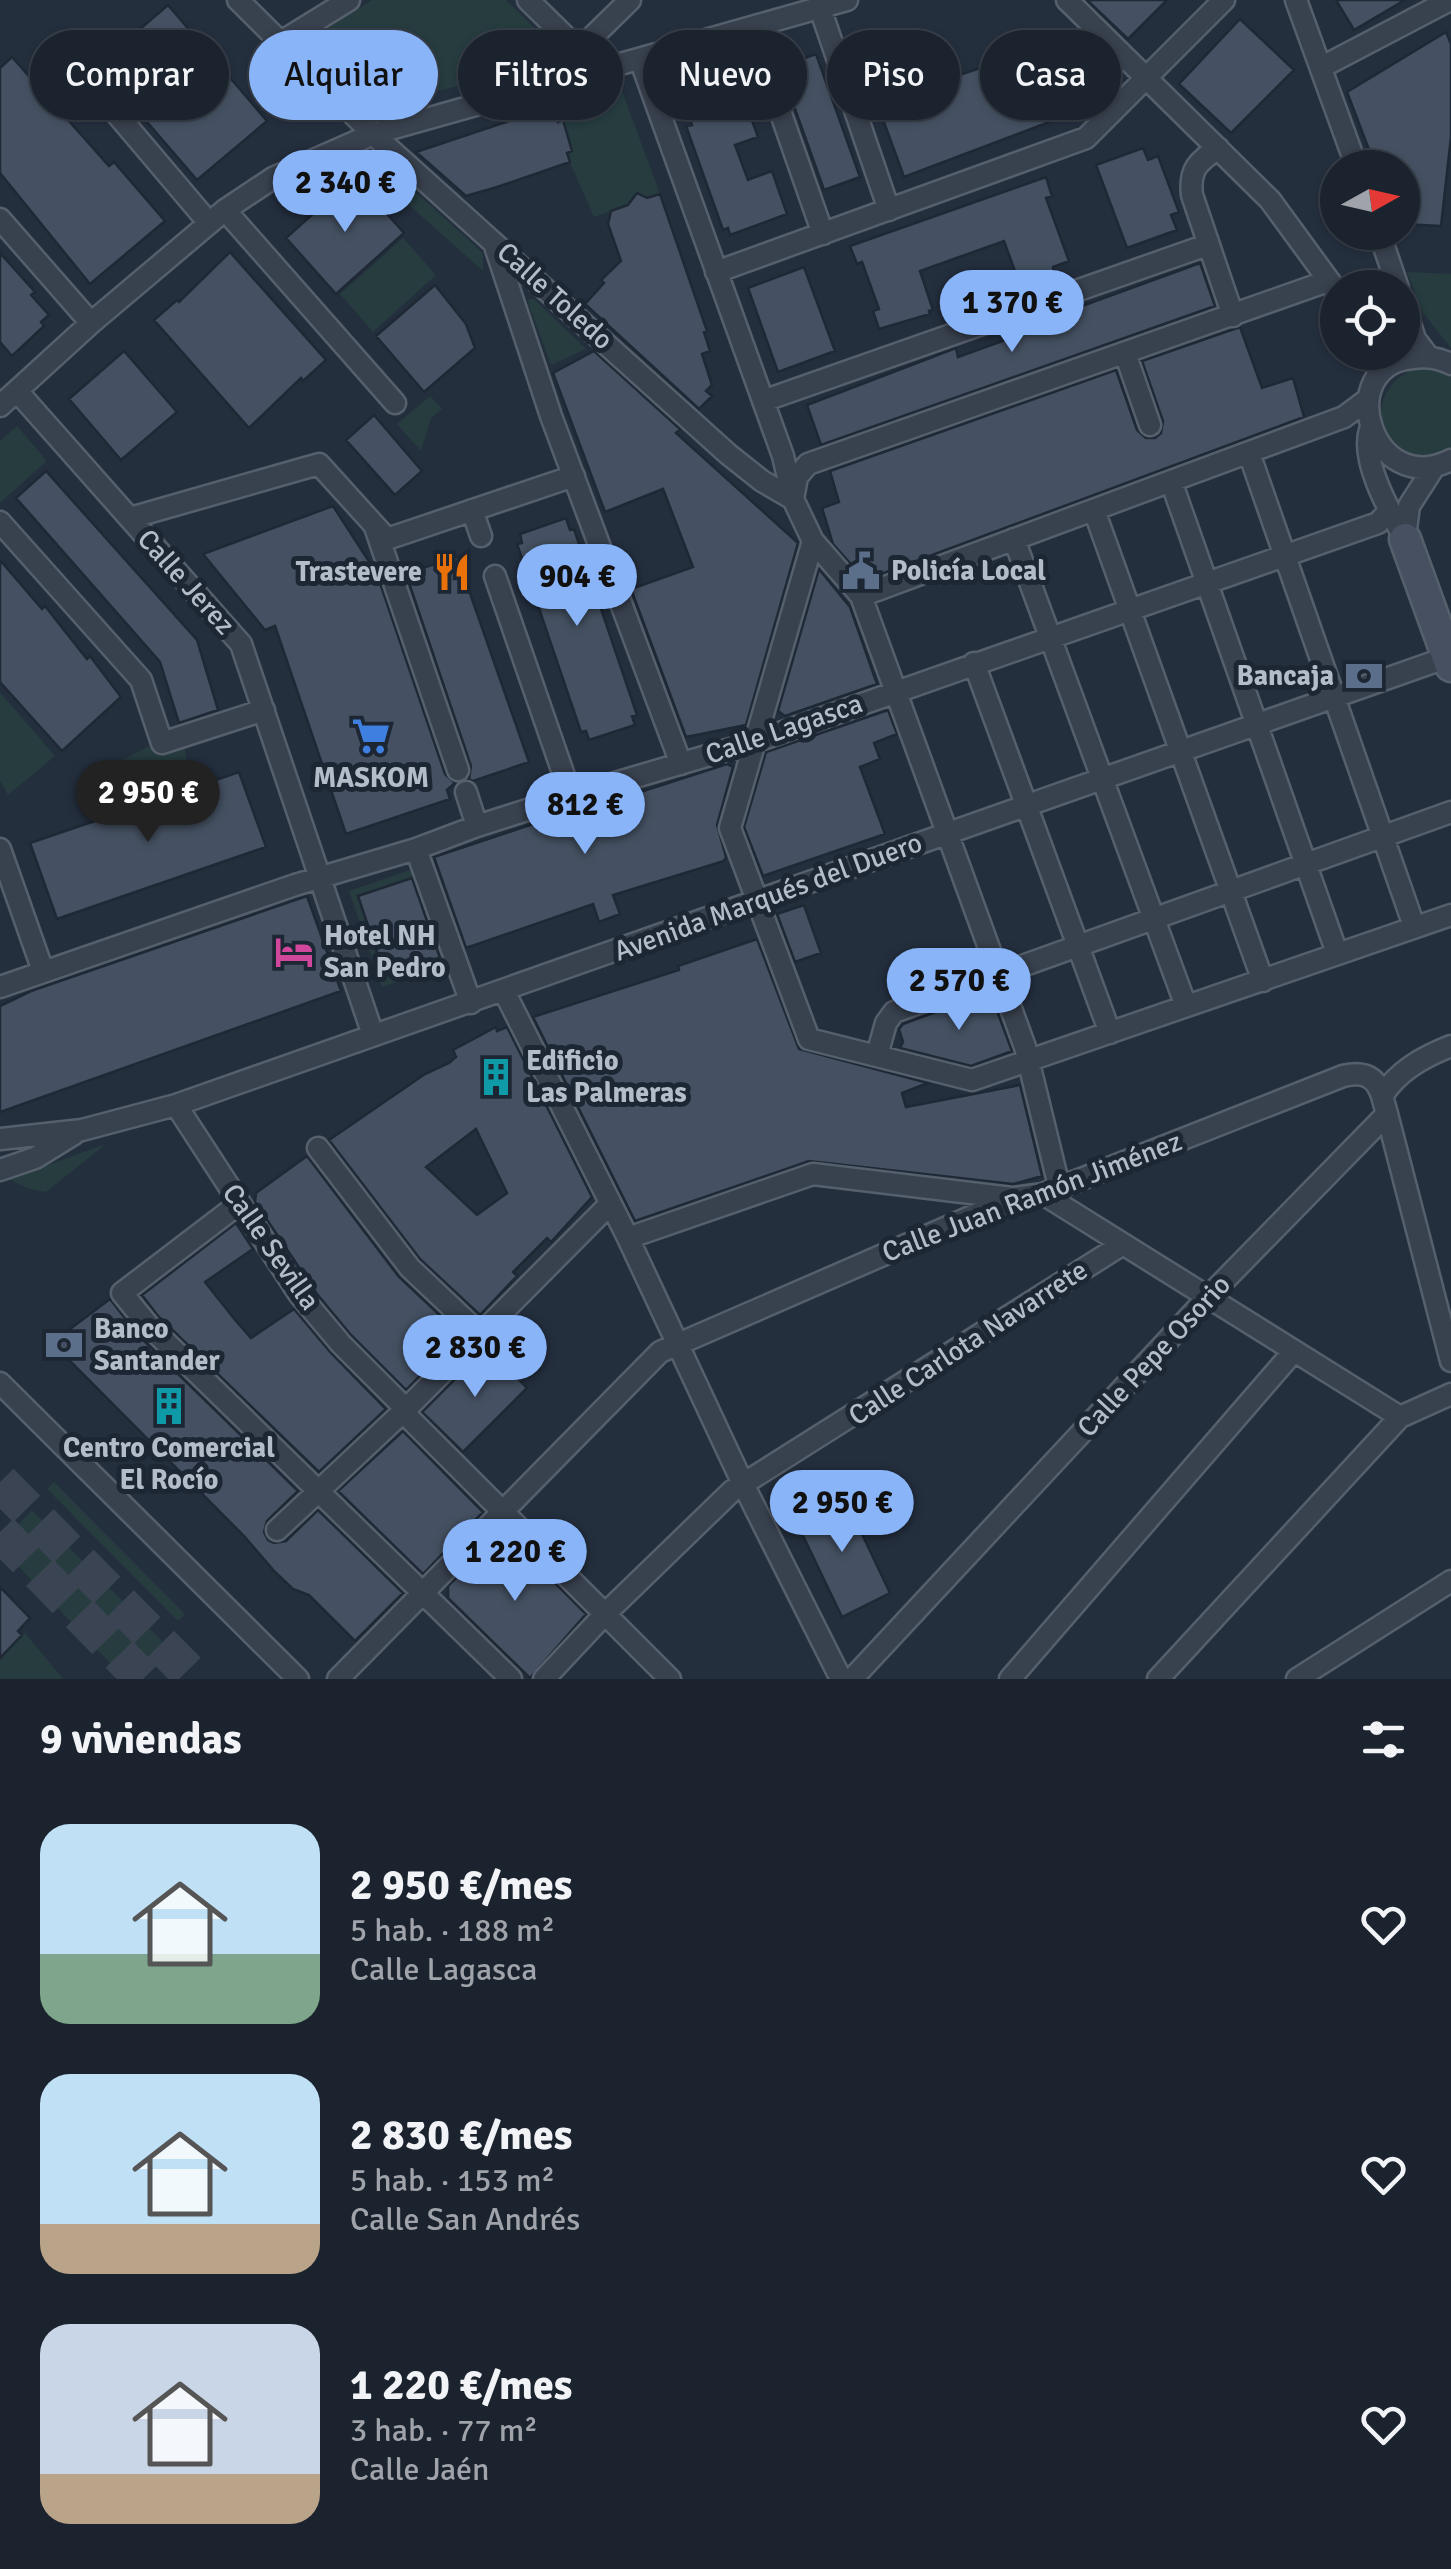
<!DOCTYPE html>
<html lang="es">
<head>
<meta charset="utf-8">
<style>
  body { margin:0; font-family:Signika,sans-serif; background:#242b36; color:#f1f3f6; height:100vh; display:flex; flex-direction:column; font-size:38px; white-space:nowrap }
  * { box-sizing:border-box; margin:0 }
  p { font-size:32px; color:#a0a4aa }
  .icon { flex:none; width:55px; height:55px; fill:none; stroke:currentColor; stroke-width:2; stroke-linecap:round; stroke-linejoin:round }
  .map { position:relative; height:1679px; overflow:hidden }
  .sheet { display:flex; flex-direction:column; background:#1b232e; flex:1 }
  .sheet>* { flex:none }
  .guide { position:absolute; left:30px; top:30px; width:1392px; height:90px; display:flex; gap:20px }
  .needle { width:65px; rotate:82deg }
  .buttons { position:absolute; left:1320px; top:150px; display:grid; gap:20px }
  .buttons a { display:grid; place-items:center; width:100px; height:100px; border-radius:50%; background:#1b232e; box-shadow:0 2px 8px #0004,0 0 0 2px #39404a; font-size:50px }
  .price { position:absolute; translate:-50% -85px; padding:0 22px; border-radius:35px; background:#8ab4f8; color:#111; font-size:32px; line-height:65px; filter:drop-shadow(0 2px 5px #0008) }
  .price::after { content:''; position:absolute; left:50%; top:60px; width:30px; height:22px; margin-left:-15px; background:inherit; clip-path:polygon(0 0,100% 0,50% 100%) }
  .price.active { background:#222; color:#fff }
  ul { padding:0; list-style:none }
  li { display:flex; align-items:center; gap:30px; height:250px; padding:0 40px }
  li span { display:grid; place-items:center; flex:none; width:280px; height:200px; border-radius:30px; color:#555 }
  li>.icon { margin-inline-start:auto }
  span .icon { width:120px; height:120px; fill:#fffc; stroke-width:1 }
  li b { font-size:42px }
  h2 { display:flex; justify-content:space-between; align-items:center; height:120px; padding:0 40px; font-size:42px }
  .chip { padding:0 35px; border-radius:45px; background:#1b232e; box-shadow:0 2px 8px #0004,0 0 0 2px #39404a; font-size:35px; line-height:90px }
  .chip.active { background:#8ab4f8; color:#111 }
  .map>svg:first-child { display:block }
</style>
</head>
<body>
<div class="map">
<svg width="1451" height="1679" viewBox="0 0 1451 1679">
  <rect width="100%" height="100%" fill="#242f3e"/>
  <path fill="#263c3f" d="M372,0H506L547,40L540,66L368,108L302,45Z
    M622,91L660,194L594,217L570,163L555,112Z
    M409,186L483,253V271L400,197Z
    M403,238L436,275L373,332L340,294Z
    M1407,272L1451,274V348L1423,313Z
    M529,299H534L586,349L551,365L528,303Z
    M1416,368H1431L1451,377V449C1393,484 1347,396 1416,368Z
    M430,396L442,409L431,418L421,451L397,424Z
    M17,426L47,461L0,503V441Z
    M0,692L55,756L8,795L0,780Z
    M182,730L190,781L119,806L107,767Z
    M416,868L449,964L382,987L349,891Z
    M106,1144L46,1192L29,1189L9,1179Z
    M54,1482L185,1614L178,1621L47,1489Z
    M32,1510L163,1642L125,1679L0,1547V1543Z
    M25,1633L63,1679H0V1647L6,1652Z"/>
  <path fill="#455162" stroke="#1f2835" stroke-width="2.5" fill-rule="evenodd" d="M1087,0H1167L1128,39Z
    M1336,0H1405L1354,30Z
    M168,5L267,121L197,180L98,65Z
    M1240,19L1294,70L1231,133L1179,84Z
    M1446,32L1451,44V137L1441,226L1402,224V168H1376L1347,92Z
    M1069,38L1094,105L904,177L877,103Z
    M816,54L860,177L824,190L780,67Z
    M12,57L109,166L114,162L165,221L90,284L0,173V68Z
    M744,98L758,137L735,145L748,180L772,171L787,214L730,235L728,228L723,230L686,126L692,125L689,117Z
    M555,112L558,122L563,120L572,151L567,153L570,162L497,187L466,196L416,152L515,119Z
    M1143,148L1148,160L1158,156L1179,212L1171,215L1177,230L1127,248L1096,165Z
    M354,177L404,233L336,294L286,238Z
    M1046,177L1052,196L1046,198L1069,261L1053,267L1054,272L1024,282L1021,272L1016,274L1004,241L920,271L933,310L929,311L930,314L879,329L873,311L879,309L862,262L857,264L850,246Z
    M637,193L647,198L660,194L707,331L704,332L710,351L702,354L712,385L706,391L712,396L699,409L585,304L604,283L601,280L621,261L608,224L611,211L628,205Z
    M230,252L326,360L303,381L301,378L249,428L154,320L177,300L179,302Z
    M0,253L35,292L31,295L49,315L41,322L44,326L12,356L0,342Z
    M1200,263L1215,306L821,445L807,405L956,348L958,357L1039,328L1038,322Z
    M804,267L835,351L778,372L748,288Z
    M435,285L466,324L475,348L424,392L376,336Z
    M1240,327L1262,388L1293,378L1304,417L865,580L833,544L822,508L839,502L830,471L1116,370L1137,430L1146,438H1155L1161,433L1163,421L1142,361Z
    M124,351L177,412L121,460L69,399Z
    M594,351L680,429L676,433L798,543L746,725L686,737L631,589L693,567L663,489L605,512L553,373Z
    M374,415L422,471L395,495L346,440Z
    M46,471L197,640L218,710L179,723L160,662L16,498Z
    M333,506L370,563L376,584L380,583L445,774L455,783L447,790L450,799L346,834L275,626L265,630L203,554Z
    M566,518L570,530L574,529L637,715L632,716L635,725L589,740L586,731L581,732L517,544L522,543L520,534Z
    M457,556L529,762L473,781L469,779L471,766L406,574Z
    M0,560L42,609L45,606L87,659L90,656L121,697L62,751L0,682Z
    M819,569L850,607L877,684L785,716L778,711Z
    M888,710L897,734L874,743L880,759L860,767L885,834L763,876L744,827L766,752Z
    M727,764L733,767L717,825L726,857L724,861L613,895L620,914L599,922L593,904L466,948L434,857L584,807L588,809Z
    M239,772L266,847L57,919L30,843Z
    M412,878L440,958L385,976L358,896Z
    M307,896L341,991L0,1112V1006L31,991Z
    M804,905L821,953L795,962L777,914Z
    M757,939L799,1049L928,1083L902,1093L906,1107L1020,1085L1042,1176L1013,1184L809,1161L635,1221L533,1017L679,970L678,966Z
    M990,992L1012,1051L971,1066L900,1048L903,1042L899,1029L903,1024Z
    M496,1027L497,1031L507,1027L592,1197L551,1242L547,1238L513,1272L517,1276L480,1315L420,1259L329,1140L425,1074L449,1063L456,1057L453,1050ZM476,1129L507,1193L477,1215L426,1167Z
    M307,1156L399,1277L461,1335L406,1390L351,1335L317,1294L255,1202L256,1193Z
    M236,1223L253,1249L205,1282L236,1321L251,1338L294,1309L331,1353L386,1409L319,1472L158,1316L142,1295Z
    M110,1299L138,1335L298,1491L267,1521L264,1532L268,1540L274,1543L286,1541L318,1510L403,1593L355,1641L309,1595L293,1589L275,1572L244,1536L64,1355L54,1341Z
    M487,1347L527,1388L463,1452L422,1412Z
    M403,1431L483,1512L423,1574L338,1491Z
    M843,1494L890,1593L842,1617L794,1517Z
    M503,1531L586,1614L530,1678L448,1598V1586Z
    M0,1587L30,1618L18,1631L22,1635L0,1658Z"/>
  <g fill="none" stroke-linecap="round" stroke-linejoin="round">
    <path stroke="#3a4453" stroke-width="38" stroke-dasharray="38 19" stroke-linecap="butt" d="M0,1482L195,1679
      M0,1532L143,1679"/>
    <g stroke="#565f6c" stroke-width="25">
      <path id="street" d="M238,0L373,134L728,454L762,481L793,499L797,477L808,464L1328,281
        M528,0L579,50L586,76
        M1067,0L1270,200L1338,293
        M1296,0L1357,168
        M820,8L889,210
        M751,28L823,234
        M281,42L349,0
        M579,50L630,0
        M640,59L783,456L793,499L813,541L861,596L1025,1047L1059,1186
        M1322,67L1450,0
        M82,73L209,223
        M1218,148C1198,162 1189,169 1192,195L1233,316
        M225,210L395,403
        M0,219L91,323
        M1379,232L1398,288
        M494,243L551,416L681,764
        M716,272L1086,138L1224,0
        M1402,300L1415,339L1428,356
        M1125,353L1150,425
        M1451,364C1438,358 1428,356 1413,358C1332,365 1371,500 1451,460
        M17,391L241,644L373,1035
        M763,401L1207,245
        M0,406L91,323L225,210L273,178L373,134L847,0
        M1370,430C1360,460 1390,512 1405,539
        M1249,453L1414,926
        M1171,481L1337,953
        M472,510L481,536
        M1094,510L1263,981
        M130,518L319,464L387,539L574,476
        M0,522L141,680L162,743L264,710
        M375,527L458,770
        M1405,537L1409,506L1434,467
        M1014,539L1186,1006
        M813,541L730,828L809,1039L972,1080L1451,915
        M495,576L571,796
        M861,596L1344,417L1368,399
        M974,663L1110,1033
        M466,792L477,826
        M0,849L43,971
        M416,849L471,1003
        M0,987L295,885L416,849L477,826L571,796L754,742L1378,523L1389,511
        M504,991L628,1238L744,1486L841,1679
        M877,1055L886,1023L894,1012L1451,812
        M176,1105L299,1294L341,1344L406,1409L409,1418L670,1679
        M1387,1114L1451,1361
        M0,1139L82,1130L176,1105L1451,656
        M318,1148L410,1268L479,1333
        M0,1170L35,1158L74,1134
        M1043,1194L1400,1417
        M240,1203L122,1293L148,1325L511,1679
        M628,1238L813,1174L1012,1198
        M0,1383L298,1679
        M277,1530L406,1409L610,1204
        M338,1679L660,1352L1014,1198L1043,1194L1343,1076C1363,1071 1376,1076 1382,1096
        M544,1679L605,1614L732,1491L1123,1244
        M852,1679L1208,1297L1387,1114L1382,1096C1398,1071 1423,1057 1451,1046
        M1010,1679L1294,1351
        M1158,1679L1400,1417L1451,1394
        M1297,1679L1451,1581"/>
    </g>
    <g stroke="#565f6c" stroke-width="35">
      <path id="secondary" d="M1405,539L1451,666"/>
    </g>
    <use href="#street" stroke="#38414e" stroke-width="20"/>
    <use href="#secondary" stroke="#465061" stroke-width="30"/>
  </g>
  <defs>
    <g id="civic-bare" transform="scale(3)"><path d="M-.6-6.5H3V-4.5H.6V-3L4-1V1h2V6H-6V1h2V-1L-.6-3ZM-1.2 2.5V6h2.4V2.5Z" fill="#5c6f8a" stroke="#1d2633" stroke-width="2.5" paint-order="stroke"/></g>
    <g id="restaurant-bare" transform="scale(3)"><path d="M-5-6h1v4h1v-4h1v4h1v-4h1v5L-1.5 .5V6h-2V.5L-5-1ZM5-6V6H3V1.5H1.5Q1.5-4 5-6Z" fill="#e8710a" stroke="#1d2633" stroke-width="2.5" paint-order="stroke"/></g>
    <g id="bank-bare" transform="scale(3)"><path d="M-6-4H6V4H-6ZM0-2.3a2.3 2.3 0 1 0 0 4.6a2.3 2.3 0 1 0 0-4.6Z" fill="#5c6f8a" stroke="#1d2633" stroke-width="2.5" paint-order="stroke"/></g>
    <g id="supermarket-bare" transform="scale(3)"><path d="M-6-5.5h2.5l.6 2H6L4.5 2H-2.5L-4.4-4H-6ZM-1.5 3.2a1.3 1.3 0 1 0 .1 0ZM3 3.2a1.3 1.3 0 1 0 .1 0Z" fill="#3f7fe0" stroke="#1d2633" stroke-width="2.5" paint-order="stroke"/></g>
    <g id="hotel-bare" transform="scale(3)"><path d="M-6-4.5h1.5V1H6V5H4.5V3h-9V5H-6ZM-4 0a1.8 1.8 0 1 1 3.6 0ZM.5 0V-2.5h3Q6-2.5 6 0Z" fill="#d1479c" stroke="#1d2633" stroke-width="2.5" paint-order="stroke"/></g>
    <g id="building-bare" transform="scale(3)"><path d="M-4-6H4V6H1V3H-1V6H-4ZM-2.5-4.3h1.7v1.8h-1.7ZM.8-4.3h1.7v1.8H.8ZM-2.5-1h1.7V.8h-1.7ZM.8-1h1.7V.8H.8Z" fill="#0f9aa8" stroke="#1d2633" stroke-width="2.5" paint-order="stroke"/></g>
  </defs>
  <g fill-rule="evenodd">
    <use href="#civic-bare" x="861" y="571"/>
    <use href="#restaurant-bare" x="452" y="572"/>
    <use href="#bank-bare" x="1364" y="676"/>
    <use href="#supermarket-bare" x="371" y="736"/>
    <use href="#hotel-bare" x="294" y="952"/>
    <use href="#building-bare" x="496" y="1077"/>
    <use href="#bank-bare" x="64" y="1345"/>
    <use href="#building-bare" x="169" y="1406"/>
  </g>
  <g text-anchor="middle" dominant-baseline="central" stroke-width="10" stroke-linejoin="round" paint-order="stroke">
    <g font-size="28" fill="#b4bcc9" stroke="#1d2633">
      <text transform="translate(555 296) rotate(42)">Calle Toledo</text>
      <text transform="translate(186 582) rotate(48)">Calle Jerez</text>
      <text transform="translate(784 729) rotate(-19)">Calle Lagasca</text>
      <text transform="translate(768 897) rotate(-20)">Avenida Marqués del Duero</text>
      <text transform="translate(1032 1197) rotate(-21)">Calle Juan Ramón Jiménez</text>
      <text transform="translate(271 1247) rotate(55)">Calle Sevilla</text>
      <text transform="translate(968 1343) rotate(-33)">Calle Carlota Navarrete</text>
      <text transform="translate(1154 1356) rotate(-47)">Calle Pepe Osorio</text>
    </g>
    <g font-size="28" font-weight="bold" fill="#b4bcc9" stroke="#1d2633" text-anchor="start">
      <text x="891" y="571">Policía Local</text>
      <text x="422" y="572" text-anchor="end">Trastevere</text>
      <text x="1334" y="676" text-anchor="end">Bancaja</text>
      <text x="371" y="778" text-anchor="middle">MASKOM</text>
      <text x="324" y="936">Hotel NH<tspan x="324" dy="32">San Pedro</tspan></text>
      <text x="526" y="1061">Edificio<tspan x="526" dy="32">Las Palmeras</tspan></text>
      <text x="94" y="1329">Banco<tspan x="94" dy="32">Santander</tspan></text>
      <text x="169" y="1448" text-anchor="middle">Centro Comercial<tspan x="169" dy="32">El Rocío</tspan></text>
    </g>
  </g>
</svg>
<div class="buttons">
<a><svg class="needle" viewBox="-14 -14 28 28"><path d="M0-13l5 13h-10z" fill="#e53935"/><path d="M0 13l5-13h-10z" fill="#a0a4aa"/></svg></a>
<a><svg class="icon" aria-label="locate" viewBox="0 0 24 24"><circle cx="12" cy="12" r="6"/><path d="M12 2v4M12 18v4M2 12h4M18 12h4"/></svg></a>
</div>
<b class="price" style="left:345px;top:235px">2 340 €</b>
<b class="price" style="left:1012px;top:355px">1 370 €</b>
<b class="price" style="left:577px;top:629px">904 €</b>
<b class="price active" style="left:148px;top:845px">2 950 €</b>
<b class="price" style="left:585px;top:857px">812 €</b>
<b class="price" style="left:959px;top:1033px">2 570 €</b>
<b class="price" style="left:475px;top:1400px">2 830 €</b>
<b class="price" style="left:842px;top:1555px">2 950 €</b>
<b class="price" style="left:515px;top:1604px">1 220 €</b>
<div class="guide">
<a class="chip">Comprar</a>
<a class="chip active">Alquilar</a>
<a class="chip">Filtros</a>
<a class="chip">Nuevo</a>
<a class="chip">Piso</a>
<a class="chip">Casa</a>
</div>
</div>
<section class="sheet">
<h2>9 viviendas<svg class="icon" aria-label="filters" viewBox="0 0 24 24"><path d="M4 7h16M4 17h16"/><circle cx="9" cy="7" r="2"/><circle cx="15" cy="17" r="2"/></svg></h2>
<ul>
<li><span style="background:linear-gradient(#bfe0f5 65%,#7fa58c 0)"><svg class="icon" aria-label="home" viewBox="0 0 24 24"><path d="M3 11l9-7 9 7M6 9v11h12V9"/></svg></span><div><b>2 950 €/mes</b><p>5 hab. · 188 m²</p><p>Calle Lagasca</p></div><svg class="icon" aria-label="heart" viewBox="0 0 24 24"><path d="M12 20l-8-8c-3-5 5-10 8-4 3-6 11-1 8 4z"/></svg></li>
<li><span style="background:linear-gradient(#bfe0f5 75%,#b9a48a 0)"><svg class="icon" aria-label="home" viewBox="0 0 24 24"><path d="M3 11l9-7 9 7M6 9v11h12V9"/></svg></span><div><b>2 830 €/mes</b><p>5 hab. · 153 m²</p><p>Calle San Andrés</p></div><svg class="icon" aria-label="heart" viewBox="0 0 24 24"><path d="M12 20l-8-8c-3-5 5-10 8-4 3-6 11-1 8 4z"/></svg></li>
<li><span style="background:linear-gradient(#c9d6e8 75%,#b9a48a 0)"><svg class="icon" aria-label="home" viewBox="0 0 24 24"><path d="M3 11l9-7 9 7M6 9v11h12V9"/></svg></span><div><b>1 220 €/mes</b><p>3 hab. · 77 m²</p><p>Calle Jaén</p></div><svg class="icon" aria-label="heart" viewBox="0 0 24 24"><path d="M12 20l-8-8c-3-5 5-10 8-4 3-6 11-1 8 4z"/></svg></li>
</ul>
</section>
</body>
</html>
